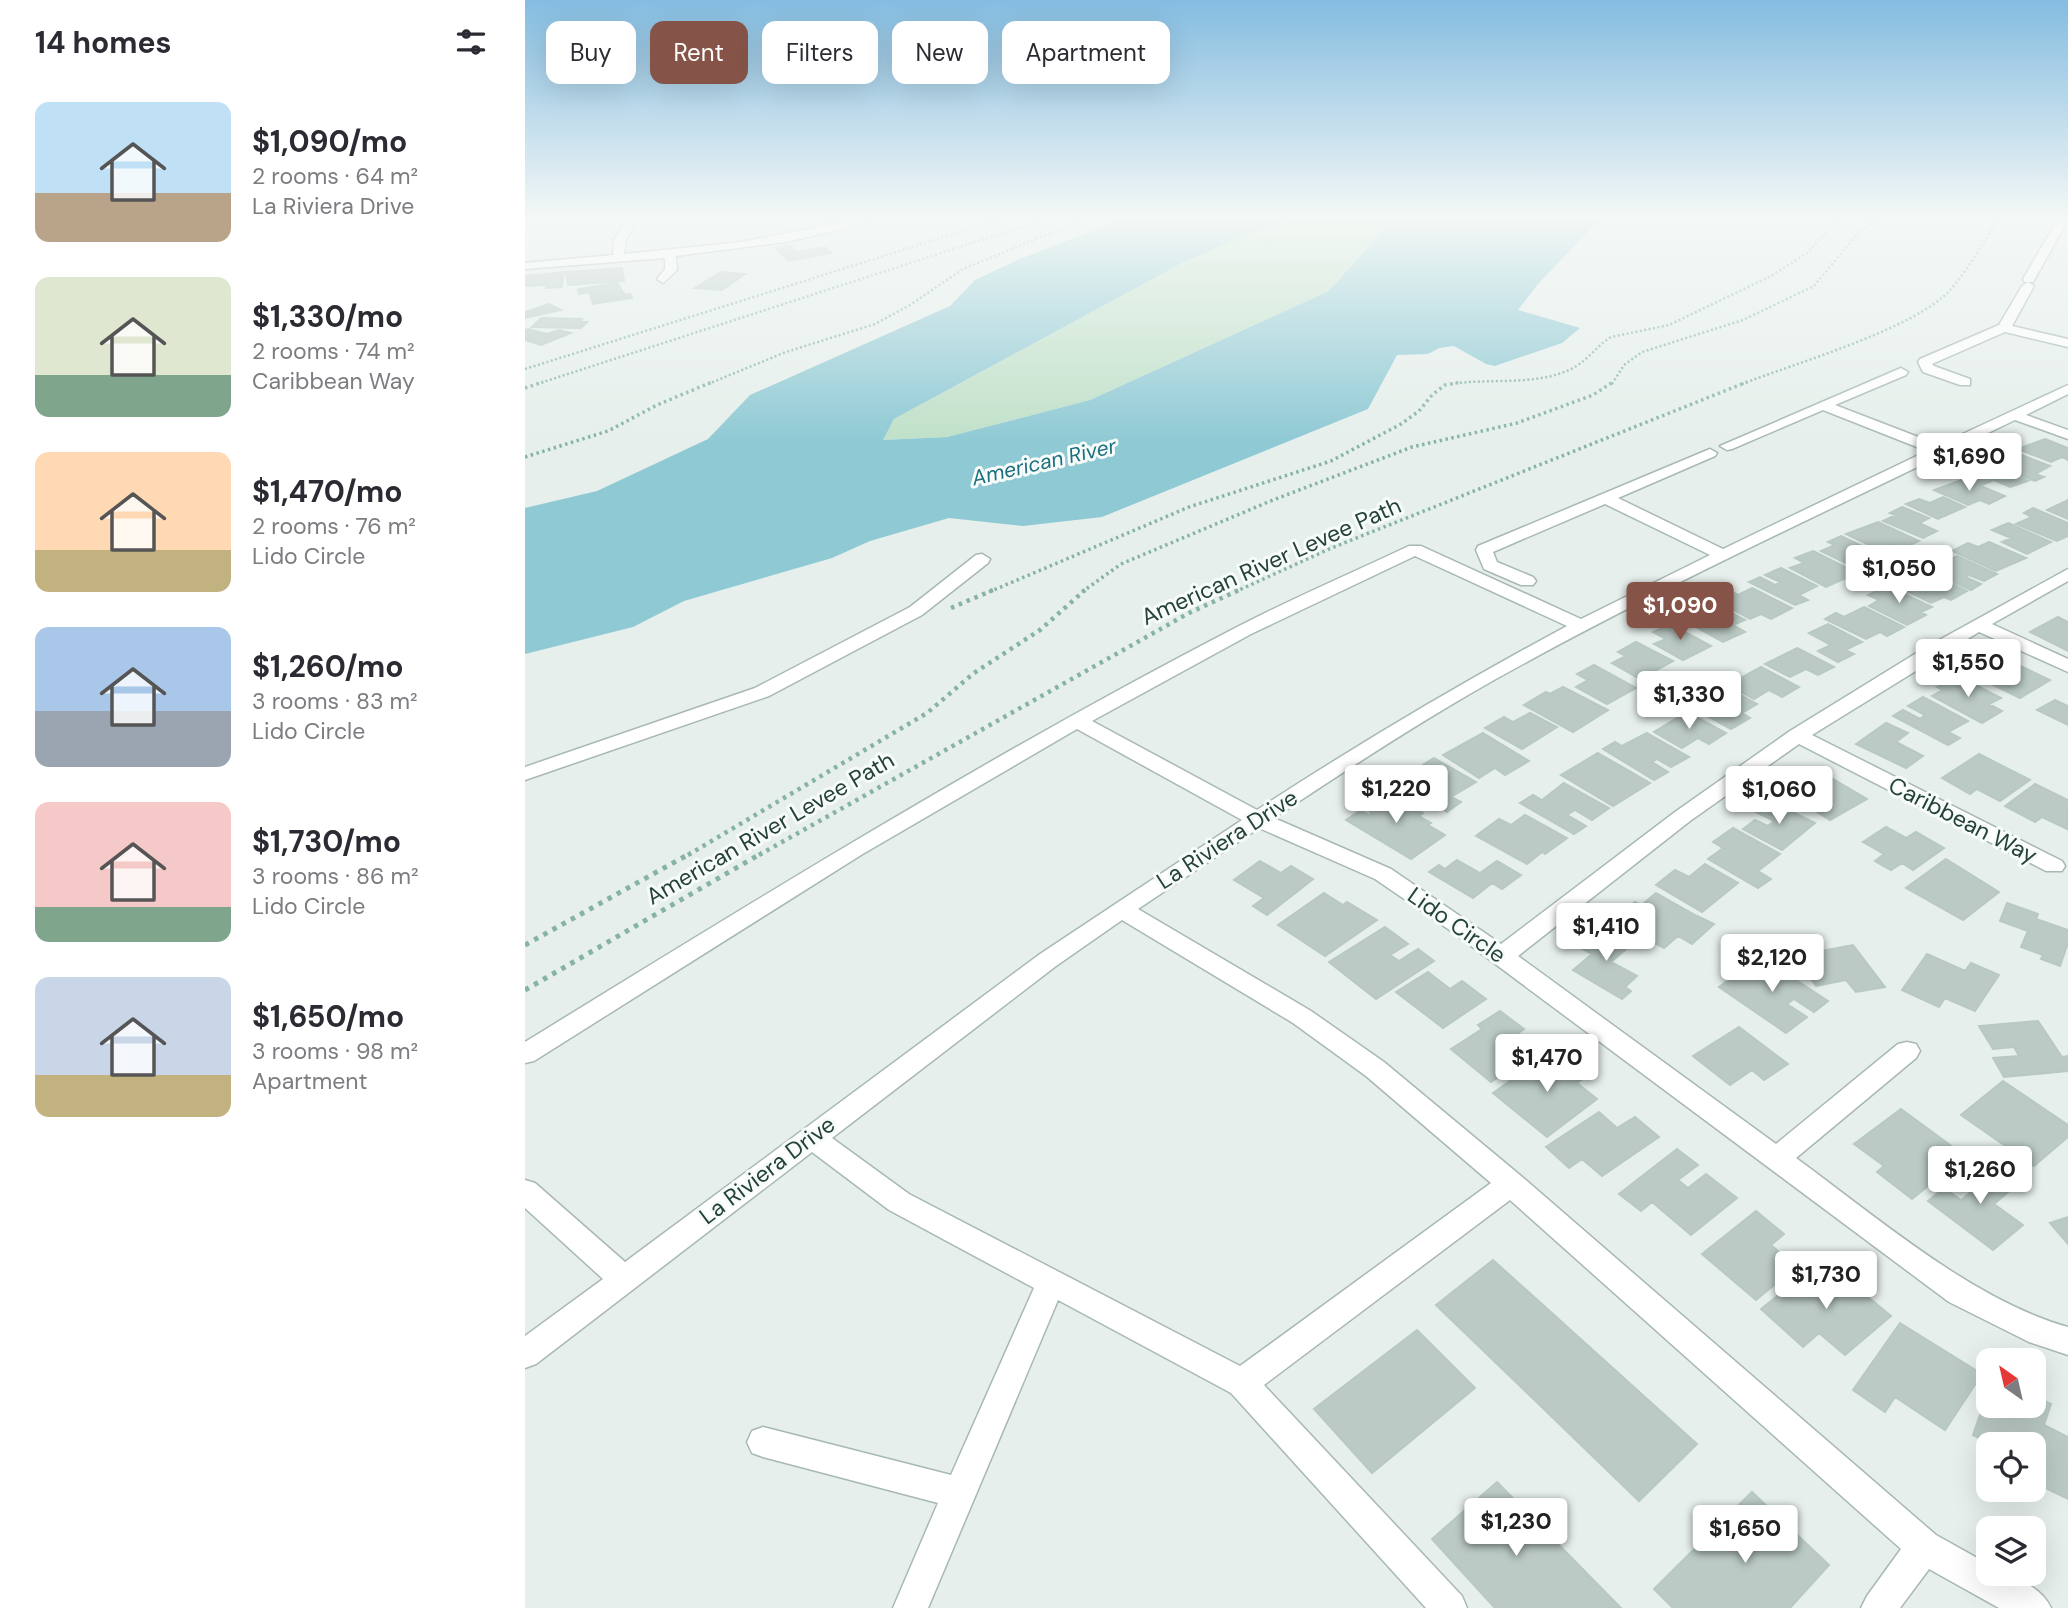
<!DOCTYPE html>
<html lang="en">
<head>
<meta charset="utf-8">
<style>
  body { margin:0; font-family:"DM Sans",sans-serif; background:#f7f7f7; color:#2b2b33; height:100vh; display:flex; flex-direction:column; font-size:26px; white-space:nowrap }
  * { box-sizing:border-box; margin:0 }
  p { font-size:23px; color:#7c7c81 }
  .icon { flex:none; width:38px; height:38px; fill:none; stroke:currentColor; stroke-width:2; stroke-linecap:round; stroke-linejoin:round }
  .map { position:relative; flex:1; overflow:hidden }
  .side { display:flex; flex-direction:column; background:#fff; width:525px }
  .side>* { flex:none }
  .guide { position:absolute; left:21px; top:21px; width:665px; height:63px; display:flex; gap:14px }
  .needle { width:46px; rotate:326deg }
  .buttons { position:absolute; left:1451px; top:1348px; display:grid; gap:14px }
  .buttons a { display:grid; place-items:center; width:70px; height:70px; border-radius:14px; background:#fff; box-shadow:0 7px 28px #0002; font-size:35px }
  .price { position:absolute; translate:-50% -60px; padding:0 16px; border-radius:7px; background:#fff; color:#222; font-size:23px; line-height:46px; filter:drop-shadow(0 2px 4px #0008) }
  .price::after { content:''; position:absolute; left:50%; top:42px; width:21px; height:16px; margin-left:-10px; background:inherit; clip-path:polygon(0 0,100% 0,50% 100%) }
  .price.on { background:#855347; color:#fff }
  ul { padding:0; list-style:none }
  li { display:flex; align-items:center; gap:21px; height:175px; padding:0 35px }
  li span { display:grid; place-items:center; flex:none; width:196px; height:140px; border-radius:14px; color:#555 }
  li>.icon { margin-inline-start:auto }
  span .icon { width:84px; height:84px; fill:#fffc; stroke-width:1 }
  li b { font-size:30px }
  h2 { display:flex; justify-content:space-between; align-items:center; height:84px; padding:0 35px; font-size:30px }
  .pill { padding:0 24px; border-radius:14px; background:#fff; box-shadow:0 7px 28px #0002; font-size:24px; line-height:63px }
  .pill.on { background:#855347; color:#fff }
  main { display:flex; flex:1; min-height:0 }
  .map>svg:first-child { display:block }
</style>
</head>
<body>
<main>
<section class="side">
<h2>14 homes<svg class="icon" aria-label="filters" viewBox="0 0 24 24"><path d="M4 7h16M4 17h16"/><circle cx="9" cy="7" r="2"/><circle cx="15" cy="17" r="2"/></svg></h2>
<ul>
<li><span style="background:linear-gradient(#bfe0f5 65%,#b9a48a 0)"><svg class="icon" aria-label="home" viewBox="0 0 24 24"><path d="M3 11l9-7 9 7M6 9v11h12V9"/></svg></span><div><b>$1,090/mo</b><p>2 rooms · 64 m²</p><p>La Riviera Drive</p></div></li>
<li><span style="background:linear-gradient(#dfe7d0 70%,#7fa58c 0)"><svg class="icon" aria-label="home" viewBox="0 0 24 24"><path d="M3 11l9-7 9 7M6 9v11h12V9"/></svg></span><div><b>$1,330/mo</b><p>2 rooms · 74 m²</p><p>Caribbean Way</p></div></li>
<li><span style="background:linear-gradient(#ffd9b3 70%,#c2b280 0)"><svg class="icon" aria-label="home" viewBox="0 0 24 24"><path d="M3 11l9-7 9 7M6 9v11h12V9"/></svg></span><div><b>$1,470/mo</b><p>2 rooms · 76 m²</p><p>Lido Circle</p></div></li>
<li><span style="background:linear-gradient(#a9c7e8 60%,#9aa5b1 0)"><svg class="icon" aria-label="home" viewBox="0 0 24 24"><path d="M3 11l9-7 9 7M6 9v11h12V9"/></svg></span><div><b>$1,260/mo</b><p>3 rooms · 83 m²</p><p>Lido Circle</p></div></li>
<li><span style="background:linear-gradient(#f6c9c9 75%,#7fa58c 0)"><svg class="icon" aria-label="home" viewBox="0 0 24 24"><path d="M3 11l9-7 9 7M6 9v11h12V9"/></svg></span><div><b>$1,730/mo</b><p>3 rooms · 86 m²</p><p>Lido Circle</p></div></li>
<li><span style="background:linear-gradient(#c9d6e8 70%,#c2b280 0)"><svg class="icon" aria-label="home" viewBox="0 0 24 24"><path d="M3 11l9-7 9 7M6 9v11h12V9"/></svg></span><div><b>$1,650/mo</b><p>3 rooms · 98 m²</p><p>Apartment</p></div></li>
</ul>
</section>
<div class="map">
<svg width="1543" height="1608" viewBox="0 0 1543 1608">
  <rect width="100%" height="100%" fill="#e6efeb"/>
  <path fill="#bfe0c8" d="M758,219H868L804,291L565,400L422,437L357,440L369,419L657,263Z"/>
  <path fill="#8ec9d4" d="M598,219H758L657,263L369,419L358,440L422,437L565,400L804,291L868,219H1075L1013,284L993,310L1055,328L1037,343L970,366L961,364L929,346L914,348L903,354L872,355L843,409L577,517L498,526L424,518L345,541L307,558L159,601L108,627L0,654V508L72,491L183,439L225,395L425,306L450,280L490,261Z"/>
  <path fill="#bbcac4" stroke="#b8c9c2" stroke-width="2" d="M265,246L272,252L299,247L306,253L264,261L250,248Z
    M97,268L99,281L43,285L41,272Z
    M39,272L37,287L21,288V285L0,286V276Z
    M196,272L220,274L197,290L170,288Z
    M92,283L100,295L105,294L107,298L68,304L64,292L54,294L53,289Z
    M24,304L36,310L0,318V312Z
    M16,318L57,319L54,322H62L56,328L7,327Z
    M3,329L22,334L34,330L46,333L16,345L0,340V330Z
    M1520,439L1543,448V460L1537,457L1526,462L1493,449Z
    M1489,452L1525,466L1510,474L1519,477L1510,481L1468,465Z
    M1470,468L1503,481L1485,487L1469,480L1457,485L1438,476L1449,471L1456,474Z
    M1439,479L1480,496L1464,504L1455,500L1443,505L1409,490Z
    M1418,497L1440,507L1413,519L1381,504L1394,499L1405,503Z
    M1543,500V519L1522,510Z
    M1377,507L1404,518L1394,523L1412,531L1398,538L1358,521L1371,515L1365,513Z
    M1508,508L1543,523V536L1532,541L1491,524L1507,517L1499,513Z
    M1353,522L1394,541L1378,548L1368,544L1355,550L1321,534Z
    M1483,523L1526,542L1502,554L1477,542L1486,538L1467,530Z
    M1316,536L1353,554L1343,558L1352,562L1335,570L1296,551L1310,545L1303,542Z
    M1464,542L1501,558L1471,571L1427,551L1443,543L1453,547Z
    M1288,551L1332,573L1301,587L1265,568L1279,563L1270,558Z
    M1432,556L1472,574L1459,581L1444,575L1440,577L1456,584L1446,590L1396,567L1406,562L1414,565Z
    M1256,568L1292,586L1274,595L1283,600L1270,605L1224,582L1235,577L1250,585L1255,582L1240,575Z
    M1402,572L1442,591L1426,600L1419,597L1406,603L1366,583L1387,574L1393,577Z
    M1362,586L1407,607L1396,612L1401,615L1382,625L1344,606L1354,600L1343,595Z
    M1227,588L1267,608L1246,619L1236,614L1225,619L1189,599L1206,591L1213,595Z
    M1184,601L1220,620L1208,625L1220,632L1198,642L1158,620L1170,614L1162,611Z
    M1339,607L1379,627L1362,636L1355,632L1341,639L1300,619L1311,613L1319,617Z
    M1533,617L1543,622V651L1505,632Z
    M1145,624L1186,646L1158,660L1129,644L1141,639L1128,632Z
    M1303,624L1337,642L1320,650L1329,654L1313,662L1293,651L1306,645L1284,633Z
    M1111,642L1148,661L1115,679L1087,663L1101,656L1093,652Z
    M1272,648L1309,667L1293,675L1281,669L1265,677L1240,664Z
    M1474,656L1525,680L1495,698L1440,671L1459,660L1463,662Z
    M1069,665L1111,688L1082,704L1051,687L1063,680L1052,674Z
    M1236,667L1274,687L1257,697L1244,690L1229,699L1203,685Z
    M1433,676L1476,698L1464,704L1477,711L1457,723L1407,696L1418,690L1412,687Z
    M1190,681L1232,704L1217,713L1225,718L1206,729L1164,706L1185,694L1176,689Z
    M1038,687L1083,710L1048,732L999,705L1021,692L1025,694Z
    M1398,697L1443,721L1423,732L1435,738L1423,745L1368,716L1378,710L1395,719L1400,715L1383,706Z
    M1530,700L1543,706V725L1512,710Z
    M1162,712L1201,733L1184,744L1173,738L1157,748L1129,732Z
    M1005,713L1032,727L997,749L960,728L979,717L988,722Z
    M1361,723L1383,733L1371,742L1398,756L1381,768L1331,744Z
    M958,733L1004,761L980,775L970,768L954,778L918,755Z
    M1122,733L1164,757L1146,767L1132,759L1127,762L1143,772L1129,780L1078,749L1090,742L1097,746Z
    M1073,753L1125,783L1088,806L1036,775Z
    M1454,754L1505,780L1475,801L1452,789L1445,794L1417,778Z
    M909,758L951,782L926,797L936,802L922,812L879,787L892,779L900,783L907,779L890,770Z
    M1303,776L1342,799L1305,820L1257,790L1274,781L1283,786Z
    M1039,783L1084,808L1067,820L1050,810L1042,815L1061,826L1049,834L995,803L1008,795L1017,800Z
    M1510,784L1543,800L1542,829L1517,817L1510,822L1480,806Z
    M859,791L898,813L894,816L906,823L903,825L920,835L886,859L821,820L836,810L844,815L847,813L836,806Z
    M1245,801L1290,823L1257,850L1218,829L1230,820L1243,826L1249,821L1231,812Z
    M1000,815L1042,838L1020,854L1017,852L1002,864L951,836L974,819L986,825Z
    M1361,827L1381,838L1391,832L1419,848L1388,870L1377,863L1366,870L1350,861L1359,854L1338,842Z
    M1208,828L1255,854L1233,871L1246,879L1233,888L1183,859L1198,848L1188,842Z
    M1421,859L1474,892L1438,920L1381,888Z
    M932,860L955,873L972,861L996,875L977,889L967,883L948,898L904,872L914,865L920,869Z
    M735,861L756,873L766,866L788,879L742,915L728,906L739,898L709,880Z
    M1180,864L1213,883L1177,912L1131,885L1150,870L1164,877Z
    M799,893L818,905L822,902L852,920L800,956L753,925Z
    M1131,893L1170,915L1189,924L1167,944L1153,936L1139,948L1088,921L1110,902L1127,911L1130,908L1120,902Z
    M1482,903L1513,914L1511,919L1543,930V943L1535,966L1516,959L1518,955L1496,947L1503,931L1475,921Z
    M860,927L883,944L865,955L874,961L893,949L909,961L851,999L804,962Z
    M1079,928L1107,944L1086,962L1112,976L1100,987L1106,991L1097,999L1048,970L1067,954L1056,948Z
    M1328,945L1360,987L1331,992L1321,980L1291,986L1270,956Z
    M1402,954L1440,971L1446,963L1474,975L1450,1011L1420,998L1414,1007L1377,990Z
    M1236,957L1303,1001L1289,1012L1269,999L1262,1004L1282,1017L1261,1033L1194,987Z
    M903,972L925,989L937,981L961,999L918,1028L871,992Z
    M975,1011L999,1029L984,1040L1004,1056L966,1082L926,1049L957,1029L953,1025Z
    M1513,1021L1537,1057L1543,1056V1071L1479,1077L1468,1058L1494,1056L1489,1047L1468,1049L1454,1026Z
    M1214,1027L1263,1064L1239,1080L1227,1070L1205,1085L1168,1056Z
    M1027,1051L1060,1077L1052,1083L1072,1099L1022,1137L968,1093Z
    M1478,1081L1543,1125V1137L1509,1166L1436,1115Z
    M1376,1109L1440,1156L1387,1199L1352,1172L1359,1166L1329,1144Z
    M1074,1112L1092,1128L1110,1117L1134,1137L1077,1176L1057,1159L1044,1168L1021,1147Z
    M1152,1149L1173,1165L1153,1180L1163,1188L1181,1174L1212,1198L1166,1235L1127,1202L1116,1211L1094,1194Z
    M1452,1160L1489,1187L1469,1204L1498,1225L1468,1250L1403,1201L1419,1188L1436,1200L1445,1193L1428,1180Z
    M1231,1211L1259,1234L1246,1245L1271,1267L1231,1300L1177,1254Z
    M1543,1217V1244L1525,1223Z
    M968,1260L1172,1444L1114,1501L911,1305Z
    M1292,1264L1315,1284L1321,1279L1366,1316L1320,1355L1294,1333L1278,1347L1236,1309Z
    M1375,1323L1457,1374L1420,1430L1370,1397L1360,1412L1328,1390Z
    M892,1330L950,1388L847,1473L789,1409Z
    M1508,1395L1526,1404L1519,1425L1543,1437V1499L1508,1482V1444H1465L1448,1435L1458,1406L1473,1413L1476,1405H1508Z
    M972,1482L1096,1608H970L907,1539Z
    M1227,1492L1304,1565L1265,1608H1148L1129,1589Z"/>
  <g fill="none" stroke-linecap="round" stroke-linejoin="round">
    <g stroke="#a8b8b2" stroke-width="3">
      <path id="minor" d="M102,219H112L101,240L99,254L217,242L332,219H348L306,232L260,242L151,256L152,270L138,283L132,279L140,269V258L0,269V263L88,255L89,240Z
        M1533,219L1543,220L1508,282H1500L1498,279Z
        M1503,282L1509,286L1487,326L1543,339V347L1480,332L1407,364L1409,366L1445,379V385H1435L1398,372L1393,362L1395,359L1474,325L1497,286Z
        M1376,368L1383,372L1381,375L1310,405L1414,445L1543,385V394L1501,415L1543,430V439L1490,420C1315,505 1138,586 969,680C893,723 821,770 749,818L866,869L976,944L1150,812L1265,731L1398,649L1543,569V581L1467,624L1543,659V672L1454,632L1287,735L1537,861L1540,866L1537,871H1521L1274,744L1165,821L993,956L1251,1144L1373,1044L1382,1042L1391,1044L1395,1051L1391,1058L1271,1158C1352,1217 1447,1300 1543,1327V1355L1504,1342L1424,1302L926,931L850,879L734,828L613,909L786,1011L859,1062L996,1176L1411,1535L1463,1564V1573C1486,1573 1516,1586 1526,1608H1474L1404,1569L1375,1608H1336L1342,1596L1376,1549L985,1200L739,1385L937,1596L942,1608H901L706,1393L533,1300L403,1608H368L413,1503L238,1457L227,1453L222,1442L227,1431L238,1427L426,1475L509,1288L364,1210L287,1152L11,1364L0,1368V1336L78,1279L0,1208V1180L10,1183L100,1262L515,954L717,820L552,729L336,855L9,1061L0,1063V1042C234,898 468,753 712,627C768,598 827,573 884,546H896L1056,619L1185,555L1080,504L968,552L972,562L1008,577L1011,581L1008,585H996L959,569L951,550L953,546L1185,449L1192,453L1190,456L1093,498L1198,549L1402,451L1298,410L1207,449L1202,450L1195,446ZM890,556L1042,626C936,683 833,744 732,810L567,721L726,634ZM597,920L768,1023L841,1076L966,1183L715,1366L384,1194L307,1138L531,966Z
        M457,554L465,559L463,563L397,615L244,696L0,780V767L230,688L385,607L451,555Z"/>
    </g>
    <path stroke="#86b3a5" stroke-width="2.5" stroke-dasharray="2 2.5" stroke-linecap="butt" d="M0,369L476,219
      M12,384L521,219
      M183,384L261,352L350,324L385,305L438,269L560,219
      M926,384C964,378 1009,386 1044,370C1062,362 1070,347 1086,337L1144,325L1246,276L1282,253L1314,219
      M1087,384L1099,365L1117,352L1218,320L1289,286L1329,238L1350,219
      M1217,384C1268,364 1392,328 1425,290C1444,269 1458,242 1474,219"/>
    <path stroke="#86b3a5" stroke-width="3.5" stroke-dasharray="2.5 3.5" stroke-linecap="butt" d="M0,388L18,382
      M0,457L83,431L132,405L187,382
      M464,592L664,507L806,461L876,424L894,411L907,395L920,385L937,382
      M557,592L596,564L748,500L887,447L992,423L1068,395L1088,382
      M710,592L804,549L1222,382"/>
    <path stroke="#86b3a5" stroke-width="4.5" stroke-dasharray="3.5 5" stroke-linecap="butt" d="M426,608L468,590
      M163,855L402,713L449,673L515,630L560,590
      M234,855L664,613L714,590"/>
    <path stroke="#86b3a5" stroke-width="5" stroke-dasharray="4.5 6" stroke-linecap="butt" d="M0,945L166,853
      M0,990L237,853"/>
    <use href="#minor" fill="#fff" fill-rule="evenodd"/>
  </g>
  <linearGradient id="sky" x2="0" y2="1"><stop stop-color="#84bce0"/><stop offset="0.49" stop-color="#f4f8f6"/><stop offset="1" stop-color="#f4f8f6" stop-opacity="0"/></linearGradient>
  <rect width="1543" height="444" fill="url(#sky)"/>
  <g text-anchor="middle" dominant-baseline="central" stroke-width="6" stroke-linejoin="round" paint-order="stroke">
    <g font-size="21" font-style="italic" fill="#1c6f80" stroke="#f7fbf9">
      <text transform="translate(519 462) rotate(-13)">American River</text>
    </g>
    <g font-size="23" fill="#24423a" stroke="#f7fbf9">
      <text transform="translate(746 561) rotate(-24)">American River Levee Path</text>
      <text transform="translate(1438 820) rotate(27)">Caribbean Way</text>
      <text transform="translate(245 828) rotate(-30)">American River Levee Path</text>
      <text transform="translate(702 839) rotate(-33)">La Riviera Drive</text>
      <text transform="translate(932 925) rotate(35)">Lido Circle</text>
      <text transform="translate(242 1170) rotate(-37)">La Riviera Drive</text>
    </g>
  </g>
</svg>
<div class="buttons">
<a><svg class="needle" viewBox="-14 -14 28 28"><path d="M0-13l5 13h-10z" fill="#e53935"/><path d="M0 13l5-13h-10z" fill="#7c7c81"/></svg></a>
<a><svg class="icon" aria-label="locate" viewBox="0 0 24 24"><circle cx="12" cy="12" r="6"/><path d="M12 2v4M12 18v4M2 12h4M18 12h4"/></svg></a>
<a><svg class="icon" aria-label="layers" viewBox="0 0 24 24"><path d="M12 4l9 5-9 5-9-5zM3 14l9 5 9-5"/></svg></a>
</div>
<b class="price" style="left:1444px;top:493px">$1,690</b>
<b class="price" style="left:1374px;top:605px">$1,050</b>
<b class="price on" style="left:1155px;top:642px">$1,090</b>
<b class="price" style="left:1443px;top:699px">$1,550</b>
<b class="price" style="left:1164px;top:731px">$1,330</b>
<b class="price" style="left:871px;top:825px">$1,220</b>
<b class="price" style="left:1254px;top:826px">$1,060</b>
<b class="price" style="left:1081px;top:963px">$1,410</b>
<b class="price" style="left:1247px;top:994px">$2,120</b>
<b class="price" style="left:1022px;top:1094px">$1,470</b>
<b class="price" style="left:1455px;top:1206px">$1,260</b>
<b class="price" style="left:1301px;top:1311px">$1,730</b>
<b class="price" style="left:991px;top:1558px">$1,230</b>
<b class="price" style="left:1220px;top:1565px">$1,650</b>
<div class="guide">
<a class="pill">Buy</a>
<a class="pill on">Rent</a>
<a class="pill">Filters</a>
<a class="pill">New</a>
<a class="pill">Apartment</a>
</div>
</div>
</main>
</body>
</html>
